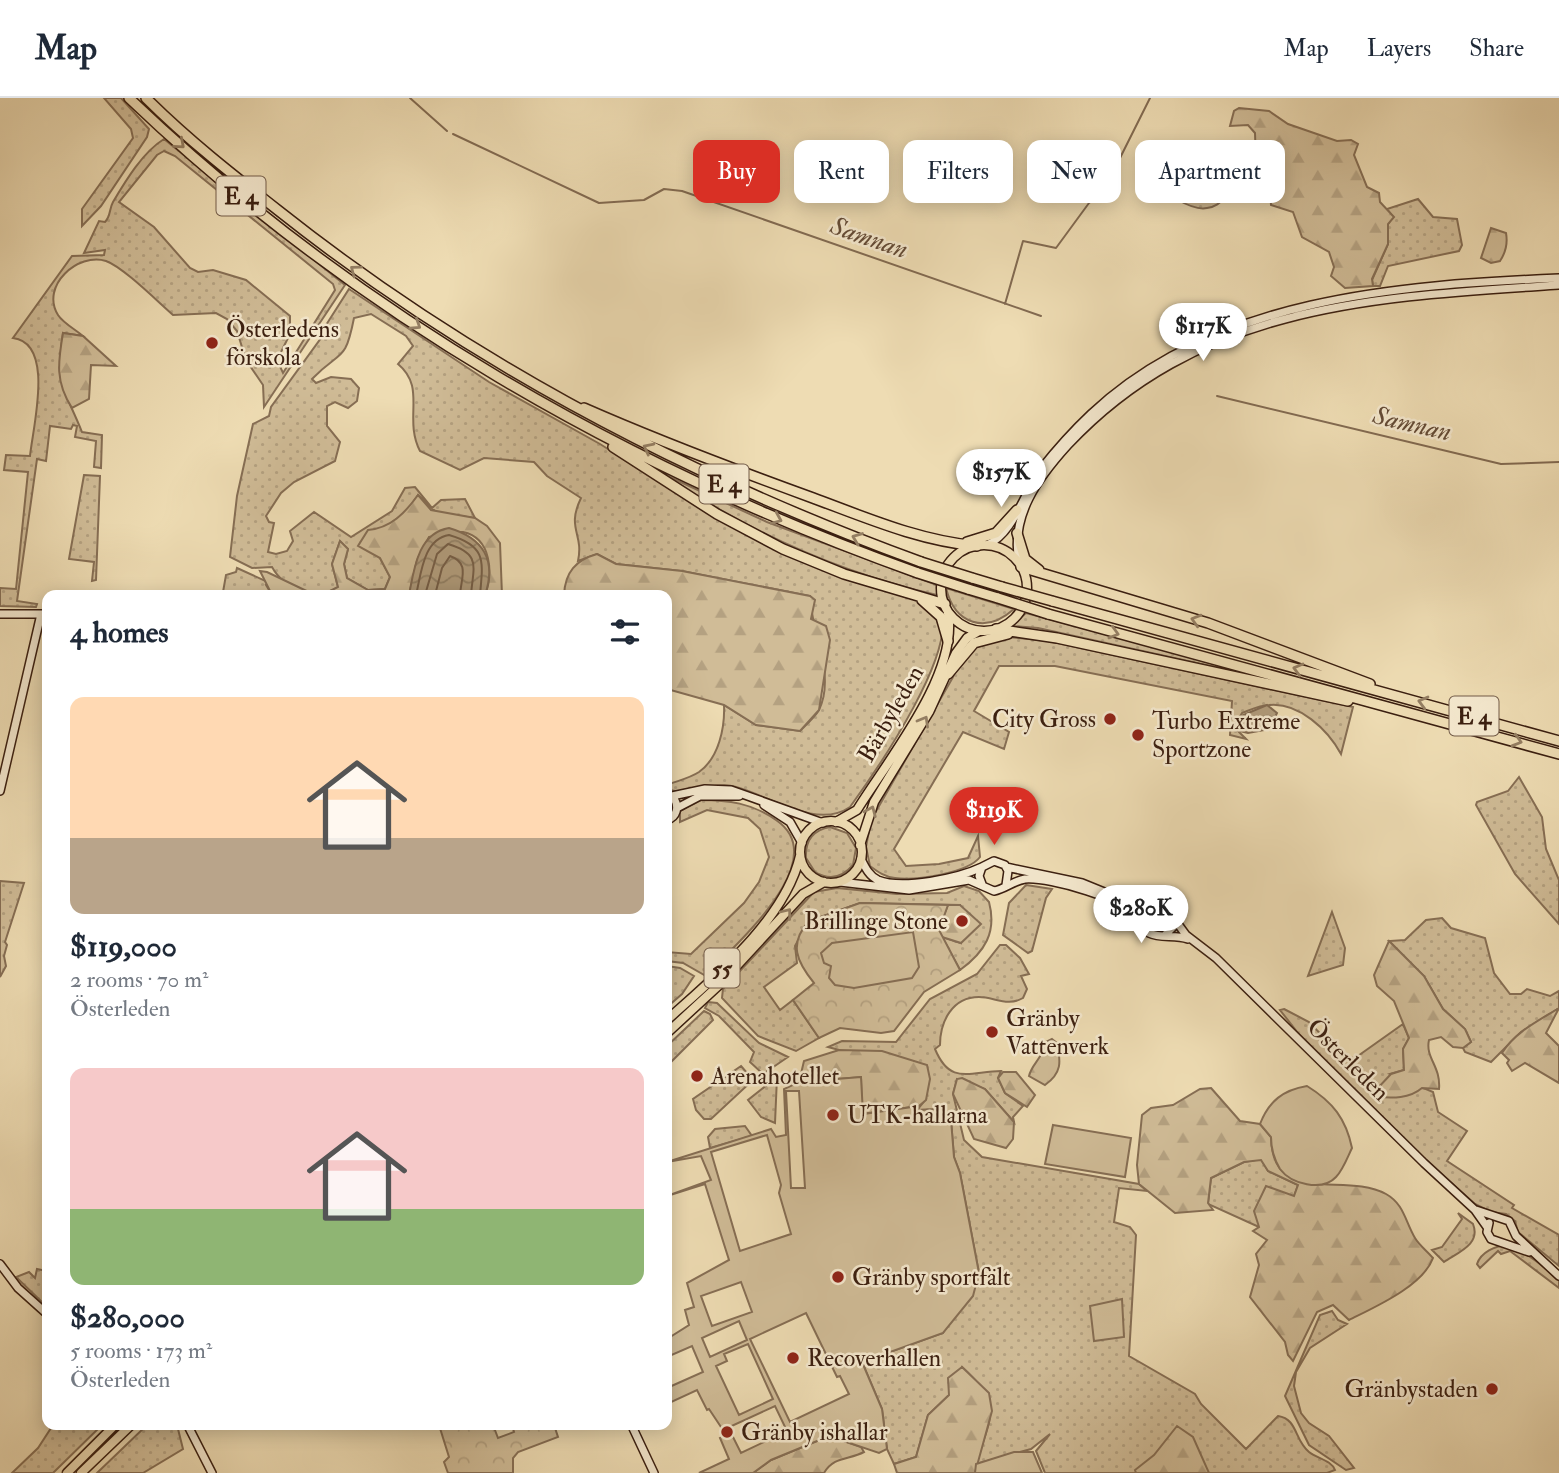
<!DOCTYPE html>
<html lang="en">
<head>
<meta charset="utf-8">
<style>
  body { margin:0; font-family:"IM FELL Double Pica",serif; background:#f6f6f7; color:#1f2937; height:100vh; display:flex; flex-direction:column; font-size:26px; white-space:nowrap }
  * { box-sizing:border-box; margin:0 }
  p { font-size:23px; color:#747a83 }
  .icon { flex:none; width:38px; height:38px; fill:none; stroke:currentColor; stroke-width:2; stroke-linecap:round; stroke-linejoin:round }
  .map { position:relative; flex:1; overflow:hidden }
  .side { position:absolute; left:42px; top:492px; width:630px; height:840px; display:flex; flex-direction:column; background:#fff; border-radius:14px; box-shadow:0 4px 18px #0003 }
  .side>* { flex:none }
  .guide { position:absolute; left:693px; top:42px; width:665px; height:63px; display:flex; gap:14px }
  .price { position:absolute; translate:-50% -60px; padding:0 16px; border-radius:24px; background:#fff; color:#222; font-size:23px; line-height:46px; filter:drop-shadow(0 2px 4px #0008) }
  .price::after { content:''; position:absolute; left:50%; top:42px; width:21px; height:16px; margin-left:-10px; background:inherit; clip-path:polygon(0 0,100% 0,50% 100%) }
  .price.selected { background:#d93025; color:#fff }
  ul { padding:0; list-style:none }
  li { display:grid; align-content:center; gap:14px; height:371px; padding:0 28px }
  li span { display:grid; place-items:center; height:217px; border-radius:14px; color:#555 }
  li>.icon { margin-inline-start:auto }
  span .icon { width:126px; height:126px; fill:#fffc; stroke-width:1 }
  li b { font-size:30px }
  h2 { display:flex; justify-content:space-between; align-items:center; height:84px; padding:0 28px; font-size:30px }
  .tag { padding:0 24px; border-radius:14px; background:#fff; box-shadow:0 4px 18px #0003; font-size:24px; line-height:63px }
  .tag.selected { background:#d93025; color:#fff }
  header { display:flex; align-items:center; gap:42px; box-sizing:border-box; height:98px; padding:0 35px; background:#fff; border-bottom:2px solid #e0e1e3 }
  header strong { font-size:33px }
  nav { display:flex; gap:38px; margin-inline-start:auto; font-size:24px }
  .map>svg:first-child { display:block }
</style>
</head>
<body>
<header>
<strong>Map</strong>
<nav><a>Map</a><a>Layers</a><a>Share</a></nav>
</header>
<div class="map">
<svg width="1559" height="1375" viewBox="0 0 1559 1375">
  <defs>
    <pattern id="grass-dots" width="8" height="8" patternUnits="userSpaceOnUse" patternTransform="scale(1.75)"><rect width="8" height="8" fill="#d0bc97"/><path d="M2 2h.1M6 6h.1" fill="none" stroke="#b4a181" stroke-width="1.8" stroke-linecap="round"/></pattern>
    <pattern id="forest-firs" width="22" height="20" patternUnits="userSpaceOnUse" patternTransform="scale(1.75)"><rect width="22" height="20" fill="#d0bc97"/><path d="M5 1l3.5 6h-7zM16 11l3.5 6h-7z" fill="#b4a181"/></pattern>
    <pattern id="park-crowns" width="20" height="18" patternUnits="userSpaceOnUse" patternTransform="scale(1.75)"><rect width="20" height="18" fill="#d0bc97"/><path d="M2 6a3 3 0 1 1 6 0M12 15a3 3 0 1 1 6 0" fill="none" stroke="#b4a181"/></pattern>
    <pattern id="water-waves" width="16" height="10" patternUnits="userSpaceOnUse" patternTransform="scale(1.75)"><rect width="16" height="10" fill="#b19c7c"/><path d="M0 5q4-4 8 0t8 0" fill="none" stroke="#917f64"/></pattern>
  </defs>
  <rect width="100%" height="100%" fill="#eedcb3"/>
  <filter id="stains"><feTurbulence type="fractalNoise" baseFrequency=".00286" numOctaves="4"/><feColorMatrix values="0 0 0 0 .2 0 0 0 0 .09 0 0 0 0 .02 0 0 0 .5 -.17"/></filter>
  <radialGradient id="worn" r=".72"><stop offset=".6" stop-color="#630" stop-opacity="0"/><stop offset="1" stop-color="#630" stop-opacity=".3"/></radialGradient>
  <path fill="url(#grass-dots)" stroke="#866e54" stroke-width="2" fill-rule="evenodd" d="M104,0H121L149,31L147,39L101,108L82,128V111L133,40L131,31Z
    M164,41L345,187L264,309L263,287L246,262L237,233L227,221L216,215L173,217C158,204 123,169 106,163C78,154 40,188 58,217C63,225 76,232 83,238L63,235C55,289 63,287 82,334L102,337L101,370L94,369L96,343L75,339L77,328L73,327L71,331L50,328L46,363L37,361L17,503L37,506L36,509L0,508V490L16,491L28,374L4,372L6,357L30,358C33,328 55,245 13,240L72,158L104,157L105,152L84,155L99,123L105,124C111,118 109,111 113,104C126,82 143,54 164,41ZM164,53L175,58L333,186L335,192L283,275L277,262L290,236V218L246,182L213,172L198,174L190,170L154,129L119,104L157,57Z
    M1177,46L1208,56L1200,71L1231,84L1233,93C1223,99 1221,108 1207,110C1192,113 1162,95 1155,82C1150,72 1153,65 1157,56Z
    M1418,101L1433,119L1457,121L1462,147L1459,153L1388,168L1380,188H1373L1372,182L1388,146V126L1393,119L1387,111Z
    M349,191L489,284L600,346L697,407L821,471L937,508C966,544 874,676 850,709C817,732 770,698 736,689C713,682 689,700 667,691V687C677,683 690,680 699,674C719,660 725,629 724,607L756,627L800,633C806,627 815,619 819,612C836,577 811,535 810,498L682,473L616,466L597,456L578,463C584,435 566,431 581,400L547,378L534,364L484,360L460,372L420,353C403,320 427,290 398,266L413,248L406,238L371,216L354,220C345,266 341,251 312,281L316,285L331,279L351,281L359,290L357,303L348,310L335,304L327,308V328L340,344L335,363L294,384L281,395L266,418L269,424L274,425L268,454L276,456L287,453L293,443L290,433L314,414L351,439L392,413L405,390L415,389L432,410L441,402L465,401L475,420L437,415L418,397L407,413L383,431L380,460L390,479L385,491L368,492L347,480L344,466L348,451L340,443L332,466L338,489C317,503 284,491 272,469L252,470L230,459L237,398L253,326L269,318L271,309L321,240L319,238Z
    M661,375L767,424L937,487V497C836,474 747,433 661,375Z
    M84,377L100,378L96,482L92,483L94,464L69,461Z
    M237,470L270,485L266,487L272,497H236L223,494L226,477L236,474Z
    M946,490L1014,511C986,536 955,527 946,490Z
    M1026,515L1297,587L1038,530L1011,528Z
    M988,537L1048,543L1353,609L1341,656C1328,632 1299,604 1269,607C1260,607 1250,612 1242,615L1234,629L1246,641L1230,637L1232,603L1055,568H999L974,613L1009,634L1004,651L963,634L894,751L906,768L939,766L968,760L978,738L980,759C968,775 915,783 895,780C885,779 878,774 870,768L866,749L871,722L953,579C960,556 965,546 988,537Z
    M1519,679L1542,719L1546,751L1559,782V826L1515,776L1476,707L1477,704L1508,693Z
    M700,702C728,702 752,705 776,722C835,762 734,847 706,878L683,865L667,863V854L691,856L744,805L759,784L769,759L760,731L748,720L707,712L680,724V713Z
    M830,729L847,735L856,750L853,767C842,780 830,783 815,774L806,760C805,742 813,732 830,729Z
    M0,783L24,785L5,844L7,847L4,858L6,868L0,879Z
    M1026,787L1052,791L1046,800L1032,853L1028,855L1003,837L1009,805Z
    M964,788L979,793L989,804C997,834 985,854 960,872L942,839L961,845L960,807L860,805L809,823L795,848L797,865L764,889L780,912L793,902L819,940L796,953L758,938L722,900L723,891L814,794L837,790L897,796L947,795Z
    M1332,814L1345,850L1343,867L1308,878Z
    M1442,820L1451,830L1485,840L1494,875L1510,896H1521L1527,891L1550,898L1559,893V910L1521,934L1491,964L1465,954L1463,950L1471,944L1465,931L1443,911L1424,878L1389,843L1405,842L1426,822Z
    M1000,847H1006L1020,860L1029,876L1021,878L1027,891L1023,900C1008,909 994,899 979,899C952,899 940,924 940,947L935,951C950,987 968,974 1001,973L998,980L1005,995L1023,1008L1013,1019L1014,1024L985,991L957,981L953,996L964,1042L982,1059L1139,1086L1147,1093L1119,1090L1114,1124L1130,1129L1136,1137L1129,1258L1195,1296L1201,1306L1246,1351L1278,1318C1298,1321 1294,1342 1309,1354C1318,1361 1331,1362 1335,1372L1327,1375H1045L1036,1353L1050,1336L1031,1351L976,1366C991,1316 1004,1307 962,1269L949,1297L928,1317L916,1359L894,1366L887,1351L882,1311L862,1264L943,1235L979,1175L960,1075L954,1059L951,1022L944,1011L917,1012L926,1001L839,952L828,949L842,943L896,944L930,901L977,876Z
    M667,868L680,870L694,878L682,896L667,909Z
    M708,904L717,905L759,945L788,959L763,976L750,964L754,954L719,918L705,910Z
    M1284,911L1309,924L1343,959L1355,960L1403,926L1409,940L1403,951L1404,972L1390,976L1433,994L1438,1014L1467,1033L1447,1063L1514,1107L1512,1110L1559,1137V1168L1518,1134L1515,1123L1506,1116L1491,1114L1475,1106L1430,1066L1298,935L1280,912Z
    M704,913L710,916L713,922L667,968V948Z
    M741,968L753,982L711,1021H704L696,1012L693,1001Z
    M777,979L775,1025L761,1019L748,1002Z
    M745,1028L752,1038L710,1050L708,1039L715,1031Z
    M1261,1061L1268,1073L1298,1087L1294,1098L1259,1129L1208,1106L1211,1080L1244,1064Z
    M1458,1115L1473,1126C1481,1146 1459,1154 1444,1164L1432,1152L1442,1149L1462,1121Z
    M1507,1147C1528,1155 1542,1167 1559,1182V1190L1510,1153L1501,1156L1498,1153L1480,1170L1477,1166C1481,1154 1495,1148 1507,1147Z
    M37,1171L47,1173V1199L44,1206L16,1179L29,1174L35,1180Z
    M1332,1213L1338,1222L1347,1226L1310,1250L1296,1274L1294,1288L1301,1315L1309,1325L1329,1338L1354,1370L1346,1372L1309,1347L1285,1298L1320,1217Z
    M148,1326L177,1327L183,1351L143,1375H97Z
    M53,1327H102L53,1375H12L38,1350Z"/>
  <path fill="url(#forest-firs)" stroke="#866e54" stroke-width="2" d="M1239,10L1269,13L1288,26L1337,43L1351,42L1358,46L1354,57L1367,89L1379,95L1380,104L1394,119L1388,126V146L1372,181L1373,188L1345,190L1331,178L1334,169L1329,154L1302,139L1293,114L1271,107L1270,91L1262,86L1257,98H1242L1233,93L1231,84L1240,80L1256,64L1255,35L1248,27L1230,28L1234,13Z
    M1491,130L1506,135C1508,146 1506,154 1500,163L1491,165L1481,160Z
    M63,235L83,238L116,268L91,267L89,301L72,310C55,284 58,264 63,235Z
    M418,397L431,412L475,420L487,428L500,445L502,497H485C493,476 492,440 463,434C454,433 439,437 429,439L417,462L409,497H322L338,489L332,466L340,443L348,451L344,466L347,480L368,492L385,491L390,479L380,460L358,448L368,432C391,430 405,415 418,397Z
    M597,456L616,466L682,473L810,498L815,502L811,521L826,528L830,542L819,612L800,633L756,627L724,607L667,591V497H564C565,474 576,462 597,456Z
    M260,473L267,474L315,497H272Z
    M948,807H960L981,826L961,845L942,839L938,832Z
    M1389,843L1424,878L1443,911L1465,931L1471,944L1463,950L1453,949L1441,939L1429,942C1425,960 1441,968 1439,991L1422,990C1409,1001 1393,1000 1376,999L1375,993L1391,976L1404,972L1403,951L1409,940L1394,903L1377,888L1374,877Z
    M1559,910L1546,935L1559,948V985L1525,965L1512,973L1507,965L1509,962L1502,955C1515,934 1538,923 1559,910Z
    M1052,941L1057,945C1061,964 1062,975 1045,987L1029,978C1032,965 1043,961 1044,945Z
    M839,952L882,953L927,967L930,981L926,1002L919,1008L862,1016L861,979L799,984L804,963Z
    M1003,974H1016L1035,997L1027,1009L1005,995L998,980Z
    M962,980L985,991L1014,1024L1013,1041L1006,1050L974,1041L953,996L957,981Z
    M1211,990L1240,1023L1260,1026L1271,1039C1272,1110 1345,1073 1386,1096C1404,1106 1405,1123 1415,1140C1419,1147 1427,1153 1433,1160C1423,1188 1375,1209 1349,1222L1333,1207L1317,1214L1293,1263L1288,1257L1285,1244L1250,1199L1259,1167L1256,1156L1267,1142L1253,1133L1259,1129L1254,1113L1266,1088L1294,1098L1298,1087L1268,1073L1261,1062L1244,1064L1211,1080L1208,1105L1213,1112L1175,1115L1139,1086L1137,1067L1142,1017L1151,1010L1173,1007L1200,991Z
    M962,1269L989,1295L992,1313L975,1375H897L894,1366L916,1359L928,1317L949,1297L948,1280Z
    M1177,1328L1193,1339L1209,1375H1136L1135,1372L1154,1357Z
    M829,1338L861,1349L864,1354C849,1362 834,1358 824,1375H753L771,1362Z"/>
  <path fill="url(#park-crowns)" stroke="#866e54" stroke-width="2" d="M860,805L948,807L939,832L960,872L924,894L894,933L881,935L840,930L819,940L793,902L814,885C797,864 788,846 809,823Z
    M439,1327H493L498,1340L514,1334L512,1327H554L558,1339L518,1354L513,1360V1375H448L444,1364L449,1359Z"/>
  <path fill="#d0bc97" stroke="#866e54" stroke-width="2" fill-rule="evenodd" d="M913,834L919,869L912,880L854,890L835,887L829,880L831,868L824,865L821,855L832,845Z
    M861,979L863,1016L919,1008L918,1012L945,1011L951,1022L954,1059L960,1075L979,1175L973,1198L943,1235L862,1264L882,1311L887,1351L879,1355L829,1338L771,1362L753,1375H699L729,1361L720,1340L731,1335L741,1355L787,1333L775,1308L723,1332L709,1311L707,1312L697,1292L667,1306V1290L703,1274L692,1248L667,1259V1241L689,1227L685,1212L694,1209L687,1185L729,1162L705,1086L667,1098L711,1082L701,1058L667,1064L771,1031L776,1039L786,1037L784,991L799,984ZM786,993H799L805,1090H791ZM767,1037L781,1087L779,1095L791,1136L740,1153L711,1054ZM741,1184L752,1214L712,1228L701,1198ZM806,1215L837,1279L840,1278L849,1296L790,1324L750,1241ZM739,1223L747,1242L710,1259L702,1240ZM748,1246L773,1301L739,1317L716,1268L727,1263L724,1256Z
    M1307,988C1333,1004 1346,1021 1352,1050C1348,1058 1343,1072 1336,1079C1322,1094 1291,1086 1280,1071C1274,1061 1271,1050 1271,1039L1260,1026C1269,1003 1283,992 1307,988Z
    M1053,1027L1131,1040L1125,1079L1045,1066Z
    M1122,1201L1124,1239L1094,1243L1090,1208Z
    M1014,1354H1033L1042,1375H975L976,1366Z"/>
  <path fill="url(#water-waves)" stroke="#826a51" stroke-width="2" d="M449,430C483,440 497,462 485,497H409C414,471 418,435 449,430Z
    M1267,607L1277,615L1269,631L1248,635L1235,632L1234,629L1241,618Z"/>
  <g fill="none" stroke-linecap="round" stroke-linejoin="round">
    <path stroke="#765e46" stroke-width="2" d="M416,497C421,477 423,441 449,437C487,448 483,463 480,497
      M425,497L437,456L448,446C482,456 473,469 471,497
      M435,497L442,470L450,458C470,465 461,480 460,497"/>
    <path stroke="#826a51" stroke-width="2" d="M410,0L447,33
      M453,36L599,105L644,102L664,91L682,93L1041,218
      M1005,206L1023,143L1056,150L1089,105L1103,94L1150,0
      M1217,298L1501,366L1559,364"/>
    <g stroke="#3b1f10" stroke-width="10">
      <path id="secondary" d="M987,447C1013,436 1024,395 1041,371C1056,352 1073,333 1091,316C1214,200 1398,187 1559,180
        M1019,464C1010,418 1038,380 1068,347C1201,205 1378,199 1559,187
        M0,516H47
        M0,693L41,516
        M667,696L674,700C679,709 677,719 667,722
        M672,698L705,691L731,692L823,725
        M764,707L790,724L802,745
        M677,710L700,698H739
        M861,761C865,769 869,778 878,782C902,792 959,780 982,769
        M1006,769L1082,785L1136,807L1149,808
        M840,784L909,792L969,782L994,793C1005,791 1013,783 1025,781C1051,779 1126,801 1142,822
        M982,786L979,778L982,769L994,763L1005,767L1008,773L1006,787
        M1175,822L1186,837L1216,860L1424,1065L1475,1112L1487,1129
        M1164,838L1174,828V816L1163,806C1150,805 1145,811 1142,822L1149,835C1161,841 1175,836 1188,841
        M1476,1112L1509,1123L1516,1138L1559,1178
        M1489,1125L1487,1134L1491,1141L1529,1154
        M0,1166L18,1190L47,1216
        M187,1326L212,1375
        M631,1326L654,1375"/>
    </g>
    <g stroke="#3b1f10" stroke-width="11">
      <path id="primary" d="M941 490a43 43 0 1 1 86 0a43 43 0 1 1-86 0Z
        M800 754a31 31 0 1 1 62 0a31 31 0 1 1-62 0Z
        M836,724L857,712C888,662 959,576 948,515
        M860,747L874,704L929,614L956,555L967,540L979,533
        M667,922C715,879 785,822 800,758
        M667,935L719,887L803,796L824,784
        M67,1375L116,1326
        M81,1375L132,1326"/>
    </g>
    <g stroke="#3b1f10" stroke-width="12">
      <path id="highway" d="M129,0C354,215 626,371 918,475
        M146,0C187,41 233,77 279,113C473,267 688,379 921,464
        M584,310C659,343 736,372 813,400C867,420 920,443 977,448
        M613,349L717,416L783,451L844,476L945,506
        M1017,435L1025,461L1039,472
        M967,444L996,435L1017,412
        M1021,469L1208,525L1370,586
        M972,480L1002,489
        M968,491L998,500
        M922,502L941,519L948,543
        M1052,503L1559,643
        M1048,516L1559,656
        M996,531L1057,540L1348,603
        M948,576L974,545L1008,536"/>
    </g>
    <use href="#secondary" stroke="#f4e8ce" stroke-width="7"/>
    <use href="#primary" stroke="#eedcb3" stroke-width="8"/>
    <use href="#highway" stroke="#eedcb3" stroke-width="9"/>
    <g stroke="#3b1f10" stroke-width="12" stroke-linecap="butt">
      <path id="highway-bridge" d="M921,464L972,480
        M918,475L968,491
        M1002,489L1052,503
        M998,500L1048,516"/>
    </g>
    <use href="#highway-bridge" stroke="#eedcb3" stroke-width="9"/>
  </g>
  <defs><path id="oneway-chevron" d="M-2-3.5L2.5 0L-2 3.5" fill="none" stroke-width="1.6" stroke-linecap="round" stroke-linejoin="round" transform="scale(1.75)"/></defs>
  <g stroke="#947e62">
    <use href="#oneway-chevron" transform="translate(180 46) rotate(41)"/>
    <use href="#oneway-chevron" transform="translate(355 172) rotate(-143)"/>
    <use href="#oneway-chevron" transform="translate(416 227) rotate(33)"/>
    <use href="#oneway-chevron" transform="translate(648 350) rotate(-153)"/>
    <use href="#oneway-chevron" transform="translate(777 421) rotate(23)"/>
    <use href="#oneway-chevron" transform="translate(857 440) rotate(-159)"/>
    <use href="#oneway-chevron" transform="translate(1196 522) rotate(-164)"/>
    <use href="#oneway-chevron" transform="translate(1114 535) rotate(16)"/>
    <use href="#oneway-chevron" transform="translate(1298 571) rotate(-165)"/>
    <use href="#oneway-chevron" transform="translate(1423 604) rotate(-165)"/>
    <use href="#oneway-chevron" transform="translate(924 623) rotate(-60)"/>
    <use href="#oneway-chevron" transform="translate(1517 643) rotate(16)"/>
    <use href="#oneway-chevron" transform="translate(871 713) rotate(-67)"/>
    <use href="#oneway-chevron" transform="translate(787 815) rotate(-52)"/>
  </g>
  <g fill="#8f2418" stroke="#f4e8ce" stroke-width="2.5">
    <circle cx="212" cy="245" r="7"/>
    <circle cx="1110" cy="621" r="7"/>
    <circle cx="1138" cy="637" r="7"/>
    <circle cx="962" cy="823" r="7"/>
    <circle cx="992" cy="934" r="7"/>
    <circle cx="697" cy="978" r="7"/>
    <circle cx="833" cy="1017" r="7"/>
    <circle cx="838" cy="1179" r="7"/>
    <circle cx="793" cy="1260" r="7"/>
    <circle cx="1492" cy="1291" r="7"/>
    <circle cx="727" cy="1334" r="7"/>
  </g>
  <g text-anchor="middle" dominant-baseline="central" stroke-width="5" stroke-linejoin="round" paint-order="stroke">
    <g fill="#f4e8ce" stroke="#725b49" stroke-width="2">
      <rect x="216.5" y="78.5" width="49" height="39" rx="5"/>
      <rect x="699.5" y="366.5" width="49" height="39" rx="5"/>
      <rect x="1449.5" y="598.5" width="49" height="39" rx="5"/>
      <rect x="704.5" y="850.5" width="35" height="39" rx="5"/>
    </g>
    <g font-size="23" font-weight="bold" fill="#3b1f10">
      <text x="241" y="98">E 4</text>
      <text x="724" y="386">E 4</text>
      <text x="1474" y="618">E 4</text>
      <text x="722" y="870">55</text>
    </g>
    <g font-size="24" fill="#3b1f10" stroke="#f4e8ce" text-anchor="start">
      <text x="226" y="231">Österledens<tspan x="226" dy="28">förskola</tspan></text>
      <text x="1096" y="621" text-anchor="end">City Gross</text>
      <text x="1152" y="623">Turbo Extreme<tspan x="1152" dy="28">Sportzone</tspan></text>
      <text x="948" y="823" text-anchor="end">Brillinge Stone</text>
      <text x="1006" y="920">Gränby<tspan x="1006" dy="28">Vattenverk</tspan></text>
      <text x="711" y="978">Arenahotellet</text>
      <text x="847" y="1017">UTK-hallarna</text>
      <text x="852" y="1179">Gränby sportfält</text>
      <text x="807" y="1260">Recoverhallen</text>
      <text x="1478" y="1291" text-anchor="end">Gränbystaden</text>
      <text x="741" y="1334">Gränby ishallar</text>
    </g>
    <g font-size="24" fill="#3b1f10" stroke="#f4e8ce">
      <text transform="translate(891 616) rotate(-60)">Bärbyleden</text>
      <text transform="translate(1348 962) rotate(45)">Österleden</text>
    </g>
    <g font-size="26" font-style="italic" fill="#644b36" stroke="#f4e8ce">
      <text transform="translate(869 140) rotate(19)">Samnan</text>
      <text transform="translate(1412 326) rotate(13)">Samnan</text>
    </g>
  </g>
  <rect width="100%" height="100%" filter="url(#stains)"/>
  <rect width="100%" height="100%" fill="url(#worn)"/>
</svg>
<b class="price" style="left:1203px;top:265px">$117K</b>
<b class="price" style="left:1001px;top:411px">$157K</b>
<b class="price selected" style="left:994px;top:749px">$119K</b>
<b class="price" style="left:1141px;top:847px">$280K</b>
<div class="guide">
<a class="tag selected">Buy</a>
<a class="tag">Rent</a>
<a class="tag">Filters</a>
<a class="tag">New</a>
<a class="tag">Apartment</a>
</div>
<section class="side">
<h2>4 homes<svg class="icon" aria-label="filters" viewBox="0 0 24 24"><path d="M4 7h16M4 17h16"/><circle cx="9" cy="7" r="2"/><circle cx="15" cy="17" r="2"/></svg></h2>
<ul>
<li><span style="background:linear-gradient(#ffd9b3 65%,#b9a48a 0)"><svg class="icon" aria-label="home" viewBox="0 0 24 24"><path d="M3 11l9-7 9 7M6 9v11h12V9"/></svg></span><div><b>$119,000</b><p>2 rooms · 70 m²</p><p>Österleden</p></div></li>
<li><span style="background:linear-gradient(#f6c9c9 65%,#8fb573 0)"><svg class="icon" aria-label="home" viewBox="0 0 24 24"><path d="M3 11l9-7 9 7M6 9v11h12V9"/></svg></span><div><b>$280,000</b><p>5 rooms · 173 m²</p><p>Österleden</p></div></li>
</ul>
</section>
</div>
</body>
</html>
